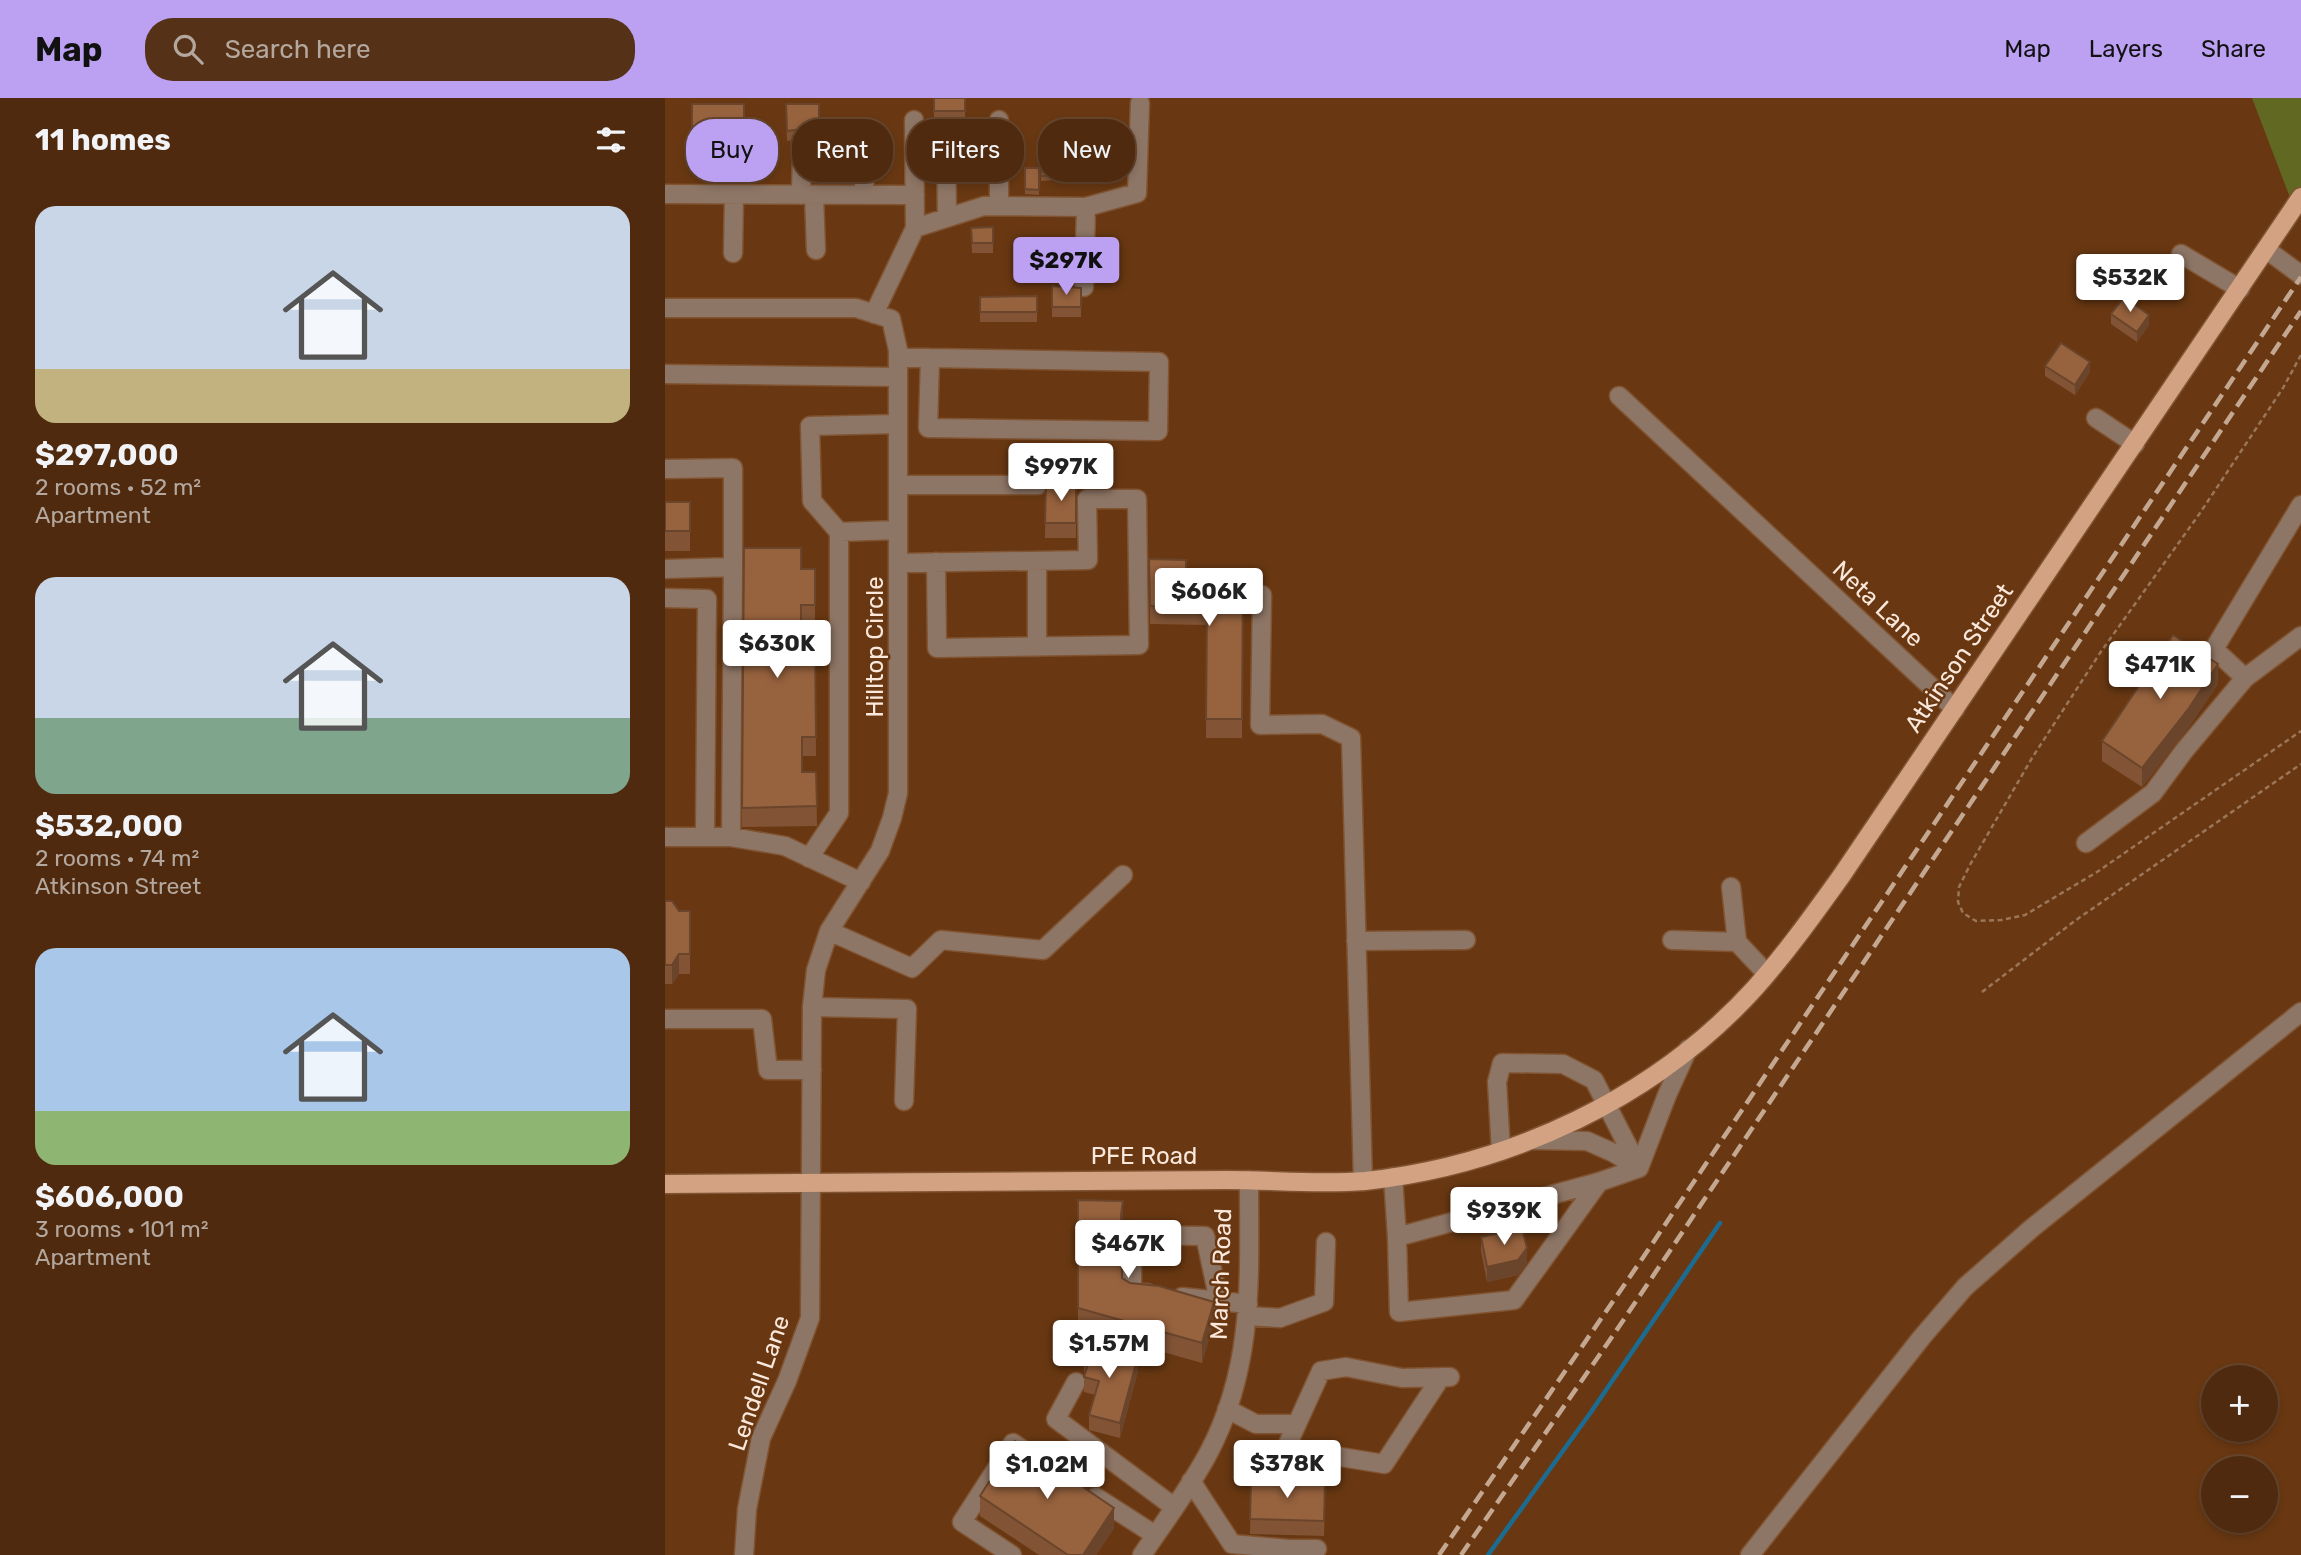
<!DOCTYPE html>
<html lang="en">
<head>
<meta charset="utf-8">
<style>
  body { margin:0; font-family:Rubik,sans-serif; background:#553217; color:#f1f3f6; height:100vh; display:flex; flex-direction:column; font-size:26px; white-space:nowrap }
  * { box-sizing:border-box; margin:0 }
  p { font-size:23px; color:#b3a79e }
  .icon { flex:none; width:38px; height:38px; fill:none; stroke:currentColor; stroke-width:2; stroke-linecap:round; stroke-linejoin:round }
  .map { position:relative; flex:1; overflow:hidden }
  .sheet { display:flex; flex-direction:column; background:#4f2a0e; width:665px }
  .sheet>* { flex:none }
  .banner { position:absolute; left:21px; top:21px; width:665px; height:63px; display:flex; gap:14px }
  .tools { position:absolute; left:1536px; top:1267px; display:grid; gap:14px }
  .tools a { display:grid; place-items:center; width:77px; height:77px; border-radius:50%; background:#4f2a0e; box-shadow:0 4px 10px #0003,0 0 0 2px #66462e; font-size:35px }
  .price { position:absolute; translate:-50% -60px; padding:0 16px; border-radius:7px; background:#fff; color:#222; font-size:23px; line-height:46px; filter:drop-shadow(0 2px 4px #0008) }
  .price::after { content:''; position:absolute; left:50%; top:42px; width:21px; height:16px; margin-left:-10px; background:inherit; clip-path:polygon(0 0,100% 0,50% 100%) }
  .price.active { background:#bca0f2; color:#111 }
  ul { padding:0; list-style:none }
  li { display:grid; align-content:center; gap:14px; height:371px; padding:0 35px }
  li span { display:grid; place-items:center; height:217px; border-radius:21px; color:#555 }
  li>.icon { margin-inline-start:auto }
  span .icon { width:126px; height:126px; fill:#fffc; stroke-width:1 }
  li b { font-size:30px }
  h2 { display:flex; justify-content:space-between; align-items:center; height:84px; padding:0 35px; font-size:30px }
  .pill { padding:0 24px; border-radius:28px; background:#4f2a0e; box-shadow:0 4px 10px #0003,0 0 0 2px #66462e; font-size:24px; line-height:63px }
  .pill.active { background:#bca0f2; color:#111 }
  header { display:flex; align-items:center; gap:42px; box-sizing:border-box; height:98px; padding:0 35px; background:#bca0f2; color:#111 }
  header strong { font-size:33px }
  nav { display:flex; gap:38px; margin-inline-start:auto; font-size:24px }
  .search { width:490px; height:63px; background:#553217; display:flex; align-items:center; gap:18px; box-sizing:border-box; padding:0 24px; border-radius:28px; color:#b3a79e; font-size:26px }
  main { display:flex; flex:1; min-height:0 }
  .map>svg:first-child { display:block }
</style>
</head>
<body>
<header>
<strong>Map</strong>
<div class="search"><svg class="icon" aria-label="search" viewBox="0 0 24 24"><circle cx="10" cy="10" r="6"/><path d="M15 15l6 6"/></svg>Search here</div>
<nav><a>Map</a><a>Layers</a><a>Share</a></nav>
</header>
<main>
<section class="sheet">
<h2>11 homes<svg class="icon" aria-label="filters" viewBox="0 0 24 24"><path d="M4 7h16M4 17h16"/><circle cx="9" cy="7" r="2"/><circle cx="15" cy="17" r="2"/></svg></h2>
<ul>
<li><span style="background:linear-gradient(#c9d6e8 75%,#c2b280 0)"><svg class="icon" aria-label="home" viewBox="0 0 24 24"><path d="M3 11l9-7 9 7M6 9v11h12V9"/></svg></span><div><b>$297,000</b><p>2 rooms · 52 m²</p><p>Apartment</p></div></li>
<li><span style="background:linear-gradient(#c9d6e8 65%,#7fa58c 0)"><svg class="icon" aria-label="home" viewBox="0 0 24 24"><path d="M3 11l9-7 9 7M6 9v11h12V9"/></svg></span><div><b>$532,000</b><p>2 rooms · 74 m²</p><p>Atkinson Street</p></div></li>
<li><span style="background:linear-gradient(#a9c7e8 75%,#8fb573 0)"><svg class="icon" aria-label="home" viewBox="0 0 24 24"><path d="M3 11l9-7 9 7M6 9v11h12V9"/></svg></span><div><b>$606,000</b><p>3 rooms · 101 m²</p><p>Apartment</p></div></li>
</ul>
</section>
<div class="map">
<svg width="1636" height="1457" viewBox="0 0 1636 1457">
  <rect width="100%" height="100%" fill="#693812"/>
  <path fill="#616821" d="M1587,0H1636V100L1629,110Z"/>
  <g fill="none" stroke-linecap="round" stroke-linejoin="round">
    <path stroke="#1c6b90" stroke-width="4.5" d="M823,1457L926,1314L1055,1125"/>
    <g stroke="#805432" stroke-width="21">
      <path id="minor" d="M249,22L250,130
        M334,22V108
        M281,35L282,120
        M0,96L250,97
        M136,97L137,52
        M149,97L151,152
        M199,97L200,34
        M421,109L472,95L475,5
        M1602,152L1636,177
        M68,155L69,97
        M1516,156L1575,191
        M0,210H191L226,221L233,252V695L227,720L215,753L164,833L151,872L147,909L145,1220L122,1283L96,1340L82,1411L79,1457
        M209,216L250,130L319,108L421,109L419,189
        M233,260H265L494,264L493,333L263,330L265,260
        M0,276L232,279
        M954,298L1290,611
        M1431,320L1470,346
        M0,371L68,370V469
        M233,387H373
        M174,434L147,403L145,328L232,326
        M372,463V549
        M233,465C297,464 360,463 423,462L422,401H472L474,547L272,550L271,464
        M0,471L68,469L66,739
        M597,497L595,627L657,626L686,640L698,1083
        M0,500L42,501L40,738
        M1580,580L1549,551L1636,407
        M0,739H66L120,748L196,784
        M1421,745L1488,695L1519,653L1580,580L1636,538
        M144,760L174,715V434L233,432
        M1066,789L1072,844L1102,876
        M164,833L247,870L276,842L378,852L458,777
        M1007,842L1072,844
        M691,843L801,842
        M147,909L242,911L239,1003
        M0,921H97L103,972H147
        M867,1042L922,1043L949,1055L974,1070L1002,997L1023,951
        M728,1079L732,1139L934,1084L974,1070L929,982L898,966L837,965L832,984L836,1053
        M732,1139L734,1214L849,1202L934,1084
        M482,1195L467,1194V1137L540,1138L554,1203
        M517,1199L583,1206
        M583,1218L615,1220L659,1204L661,1144
        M776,1279L719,1366L621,1350L656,1273L681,1269L737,1280L785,1279
        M411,1284L391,1321L509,1409
        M562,1311L591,1326H632
        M526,1383L567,1446L624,1451L623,1457
        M431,1399L490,1437
        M624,1451H652
        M347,1457L297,1424L348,1345L366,1357
        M477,1457C500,1423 525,1390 544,1354C590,1266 584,1178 584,1082
        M1085,1457L1257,1239L1300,1189L1367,1130L1636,914"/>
    </g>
    <g stroke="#805432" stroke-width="21">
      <path id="major" d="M0,1086L562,1082C608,1082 654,1087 700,1083C846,1067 990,1000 1090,890C1122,854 1149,816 1177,777L1636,99"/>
    </g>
    <path stroke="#9c7659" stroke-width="2.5" stroke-dasharray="5 3.5" stroke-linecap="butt" d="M1636,257L1618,290L1535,415L1435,555L1367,660L1306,765L1294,789L1293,804L1298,815L1311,823L1336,822L1360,817L1432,774L1636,633
      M1317,894L1411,822L1636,666"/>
    <use href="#minor" stroke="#8e7666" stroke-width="18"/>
    <use href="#major" stroke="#d3a282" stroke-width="18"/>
    <path stroke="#c4a791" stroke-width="4.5" stroke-dasharray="14 7" stroke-linecap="butt" d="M774,1457L977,1161L1636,179
      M796,1457L949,1236L1636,213"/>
  </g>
  <path fill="#825435" d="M269,0H300V23H269Z
    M27,6H79V69H27Z
    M121,6H154V42L137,41L122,43Z
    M376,65H391V82L376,83Z
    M360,70H374V97L360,96Z
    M328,129V155H307L306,130Z
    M387,188L416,190V219H387Z
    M372,198V224H315V199Z
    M1446,216L1484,227L1472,244L1446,226Z
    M1380,268L1425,274L1410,297L1380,278Z
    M381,384H411V440H380Z
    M0,404H25V453H0Z
    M79,450L136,471H150V527H136V543H150L151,658H137V674H151L152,728L77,729Z
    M484,461L521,478H578L577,640H541L542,527L485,526Z
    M1553,586L1524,629L1477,689L1437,663V643Z
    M0,803L14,813H25V876H14L7,886H0Z
    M413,1102L458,1122L456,1134L457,1180L465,1185L549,1224L537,1265L413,1230Z
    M816,1139L862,1165L853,1177L822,1184L816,1153Z
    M419,1261L473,1273L455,1340L424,1332V1317L430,1297L419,1294Z
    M586,1382L660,1399L659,1438L585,1436Z
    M315,1398L449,1430L431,1457H374L315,1418Z"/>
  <path fill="#6a452b" d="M1484,217V227L1472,244V234Z
    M1425,264V274L1410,297V287Z
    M1553,566V586L1524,629L1477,689V670Z
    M14,856V876L7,886V867Z
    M458,1103V1122L456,1137V1117Z
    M862,1150V1165L853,1177L822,1184V1169Z
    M549,1204V1224L537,1265V1245Z
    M473,1258V1273L455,1340V1325Z
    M449,1410V1430L431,1457H418Z"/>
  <path fill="#97623e" stroke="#6a452b" stroke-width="2" d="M269,0H300V13H269Z
    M27,6H79V54H27Z
    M121,6H154V32L137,31L122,33Z
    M376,65H391V77L376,78Z
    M360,70H374V92L360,91Z
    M328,129V145H307L306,130Z
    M387,188L416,190V209H387Z
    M372,198V214H315V199Z
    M1459,199L1484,217L1472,234L1446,216Z
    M1396,245L1425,264L1410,287L1380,268Z
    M381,384H411V425H380Z
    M0,404H25V433H0Z
    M79,450H136V471H150V507H136V543H150L151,639H137V674H151L152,708L77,710Z
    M484,461L521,462V478H578L577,621H541L542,509L485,508Z
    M1508,537L1553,566L1524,610L1477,670L1437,643Z
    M0,803H7L14,813H25V856H14L7,867H0Z
    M413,1102L458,1103L456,1117L457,1180L465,1185L494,1188L549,1204L537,1245L413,1210Z
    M857,1130L862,1150L853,1162L822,1169L816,1139Z
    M423,1244L473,1258L455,1325L424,1317L434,1283L419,1279L422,1269L419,1261Z
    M350,1343L449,1410L418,1457H403L315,1398Z
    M586,1382L660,1384L659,1423L585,1421Z"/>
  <g text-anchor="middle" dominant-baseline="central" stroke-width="5" stroke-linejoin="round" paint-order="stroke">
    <g font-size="24" fill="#fae8dc" stroke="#693812">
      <text transform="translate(1213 506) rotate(43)">Neta Lane</text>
      <text transform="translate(210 549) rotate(-90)">Hilltop Circle</text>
      <text transform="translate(1294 560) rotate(-56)">Atkinson Street</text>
      <text x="479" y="1058">PFE Road</text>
      <text transform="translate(556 1176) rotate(-88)">March Road</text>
      <text transform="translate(94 1285) rotate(-71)">Lendell Lane</text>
    </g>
  </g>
</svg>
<div class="tools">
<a>+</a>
<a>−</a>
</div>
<b class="price active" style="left:401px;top:199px">$297K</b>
<b class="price" style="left:1465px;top:216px">$532K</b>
<b class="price" style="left:396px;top:405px">$997K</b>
<b class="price" style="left:544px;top:530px">$606K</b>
<b class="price" style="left:112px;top:582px">$630K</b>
<b class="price" style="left:1495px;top:603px">$471K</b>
<b class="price" style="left:839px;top:1149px">$939K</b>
<b class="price" style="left:463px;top:1182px">$467K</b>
<b class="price" style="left:444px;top:1282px">$1.57M</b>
<b class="price" style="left:622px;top:1402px">$378K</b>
<b class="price" style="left:382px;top:1403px">$1.02M</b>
<div class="banner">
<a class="pill active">Buy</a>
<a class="pill">Rent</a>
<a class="pill">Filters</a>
<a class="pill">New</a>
</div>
</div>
</main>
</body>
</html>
